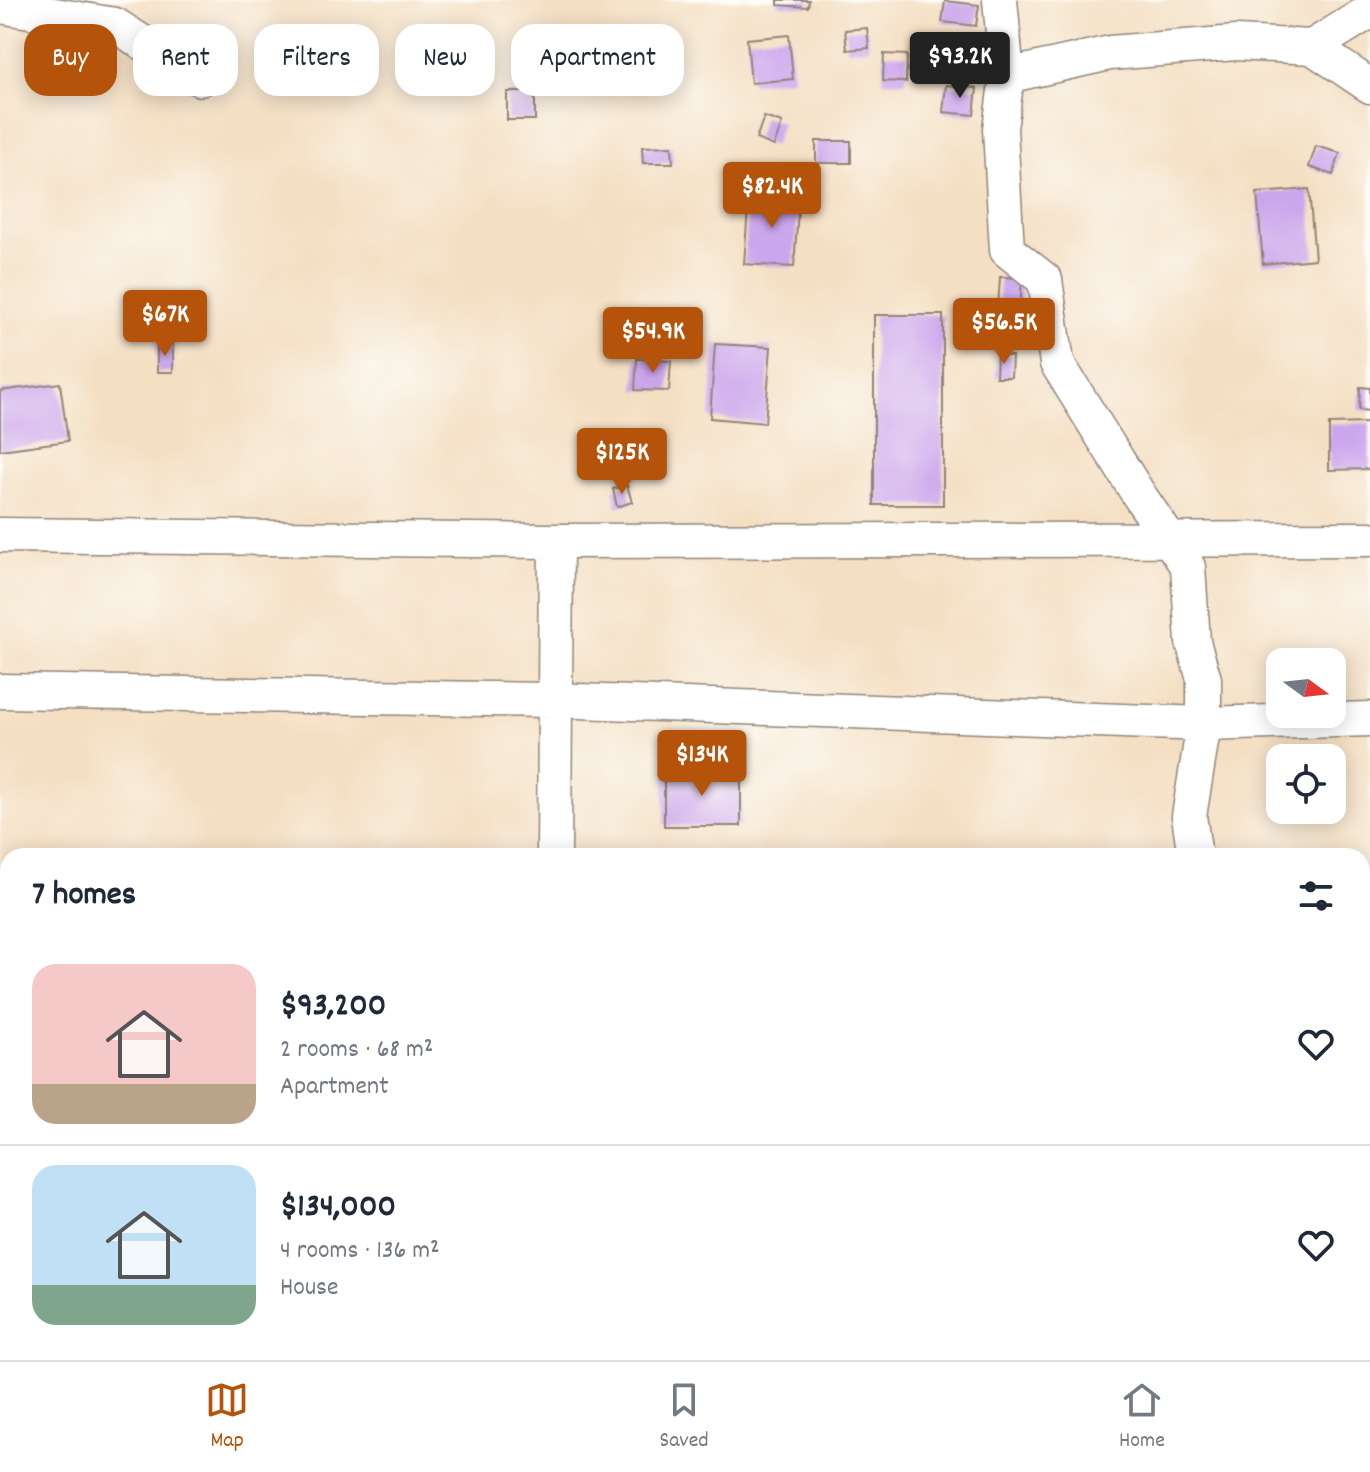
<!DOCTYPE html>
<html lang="en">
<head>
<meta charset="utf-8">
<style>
  body { margin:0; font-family:Dekko,sans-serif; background:#f6f6f7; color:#1f2937; height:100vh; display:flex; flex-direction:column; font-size:30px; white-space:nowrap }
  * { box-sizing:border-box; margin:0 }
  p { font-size:26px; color:#747a83 }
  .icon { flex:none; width:44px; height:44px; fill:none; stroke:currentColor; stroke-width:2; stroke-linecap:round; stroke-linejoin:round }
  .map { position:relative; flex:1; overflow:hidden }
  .side { position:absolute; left:0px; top:848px; width:1370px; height:512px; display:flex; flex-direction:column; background:#fff; border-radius:24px 24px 0 0; box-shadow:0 4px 20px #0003 }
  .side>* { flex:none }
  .top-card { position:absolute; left:24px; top:24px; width:800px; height:72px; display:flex; gap:16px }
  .needle { width:52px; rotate:105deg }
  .controls { position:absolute; left:1266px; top:648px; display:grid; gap:16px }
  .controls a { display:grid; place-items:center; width:80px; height:80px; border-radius:16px; background:#fff; box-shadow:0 4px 20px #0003; font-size:40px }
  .price { position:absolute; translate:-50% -68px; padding:0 18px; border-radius:8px; background:#b45309; color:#fff; font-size:26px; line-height:52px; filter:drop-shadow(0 2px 4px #0008) }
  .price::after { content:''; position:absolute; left:50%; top:48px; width:24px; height:18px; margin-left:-12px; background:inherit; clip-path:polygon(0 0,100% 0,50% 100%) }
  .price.selected { background:#222; color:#fff }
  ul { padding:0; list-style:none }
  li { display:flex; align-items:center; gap:24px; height:200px; padding:0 32px }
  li+li { border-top:2px solid #e0e1e3 }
  li span { display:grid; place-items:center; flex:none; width:224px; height:160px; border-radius:24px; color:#555 }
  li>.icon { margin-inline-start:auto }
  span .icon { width:96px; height:96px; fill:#fffc; stroke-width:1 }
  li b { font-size:34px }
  h2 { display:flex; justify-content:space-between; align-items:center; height:96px; padding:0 32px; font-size:34px }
  .chip { padding:0 28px; border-radius:24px; background:#fff; box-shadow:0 4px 20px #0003; font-size:28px; line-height:72px }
  .chip.selected { background:#b45309; color:#fff }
  .dock { display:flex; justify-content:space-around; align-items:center; height:112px; border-top:2px solid #e0e1e3; background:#fff; font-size:22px; color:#747a83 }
  .dock a { display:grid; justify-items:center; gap:4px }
  .dock .selected { color:#b45309 }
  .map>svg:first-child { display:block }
</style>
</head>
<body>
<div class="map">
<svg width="1370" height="1360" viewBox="0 0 1370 1360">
  <rect width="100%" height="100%" fill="#fdfcf7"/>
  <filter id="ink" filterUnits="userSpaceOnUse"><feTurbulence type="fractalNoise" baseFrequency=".0125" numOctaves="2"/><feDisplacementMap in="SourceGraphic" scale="16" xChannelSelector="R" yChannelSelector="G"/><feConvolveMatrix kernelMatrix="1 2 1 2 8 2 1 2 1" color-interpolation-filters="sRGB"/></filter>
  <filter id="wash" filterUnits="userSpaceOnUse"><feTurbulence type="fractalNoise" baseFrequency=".006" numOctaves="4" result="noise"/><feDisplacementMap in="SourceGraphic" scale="32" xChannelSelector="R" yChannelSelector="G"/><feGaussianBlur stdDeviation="1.8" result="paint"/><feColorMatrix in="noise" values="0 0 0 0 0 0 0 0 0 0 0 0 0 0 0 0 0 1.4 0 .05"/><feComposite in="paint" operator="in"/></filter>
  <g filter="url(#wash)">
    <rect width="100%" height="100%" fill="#f4dfc3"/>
    <g id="blocks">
      <path fill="#cca6ec" d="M778,0H809L808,7L778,5Z
        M945,1L979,5L976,26L942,22Z
        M867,28L869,48L847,50L845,30Z
        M608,35H653V82H608Z
        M789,35L793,79L751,83L747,39Z
        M884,54L907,55L906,82L883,81Z
        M946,85L977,88L974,115L943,112Z
        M507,92H535V120H507Z
        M764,117L782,123L774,146L756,139Z
        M816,141H851V163H816Z
        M672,146L673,163H643L642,147Z
        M1316,146L1340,153L1333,175L1309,167Z
        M1309,189L1315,259L1263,264L1257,193Z
        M749,193L799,196L794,267L744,264Z
        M1000,277L1022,278L1020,310L998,309Z
        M874,315H943V505H874Z
        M157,344H173V372H157Z
        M715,344L771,347L765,423L710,418Z
        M997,355L1012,356L1011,377H996Z
        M637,359L671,361L669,391L635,390Z
        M60,383L68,441L0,450V391Z
        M1360,387L1370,388V411L1359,410Z
        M1370,423V469L1329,470V424Z
        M627,485L632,502L617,507L613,489Z
        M664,769H741V826H664Z"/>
    </g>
  </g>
  <g filter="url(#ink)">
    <use href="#blocks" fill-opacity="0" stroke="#908577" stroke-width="2"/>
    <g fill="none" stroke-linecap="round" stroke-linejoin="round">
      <g stroke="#908577" stroke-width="37">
        <path id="minor" d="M1000,0L1007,76L1000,129L1007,250L1045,280L1057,363L1139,495L1188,567L1193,642L1204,679V724L1189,816L1195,856
          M0,6L115,25L200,79
          M1312,47L1370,11
          M1007,76L1110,53L1236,43L1312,47L1370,86
          M0,535L556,541L1370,539
          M0,691L552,700L1204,724L1370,719
          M554,856L556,541
          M0,988H8
          M1362,1007H1370
          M0,1280H8
          M1362,1281L1370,1291
          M554,1360V1352"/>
      </g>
      <use href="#minor" stroke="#fff" stroke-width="34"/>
    </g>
  </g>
</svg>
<div class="controls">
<a><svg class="needle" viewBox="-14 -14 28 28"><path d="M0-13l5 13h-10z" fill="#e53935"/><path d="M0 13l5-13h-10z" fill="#747a83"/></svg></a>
<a><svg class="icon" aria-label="locate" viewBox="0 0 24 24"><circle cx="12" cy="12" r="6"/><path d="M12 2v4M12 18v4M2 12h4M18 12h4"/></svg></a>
</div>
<b class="price selected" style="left:960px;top:100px">$93.2K</b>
<b class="price" style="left:772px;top:230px">$82.4K</b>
<b class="price" style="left:165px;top:358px">$67K</b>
<b class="price" style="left:1004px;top:366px">$56.5K</b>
<b class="price" style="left:653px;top:375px">$54.9K</b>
<b class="price" style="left:622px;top:496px">$125K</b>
<b class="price" style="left:702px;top:798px">$134K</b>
<div class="top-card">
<a class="chip selected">Buy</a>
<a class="chip">Rent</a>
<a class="chip">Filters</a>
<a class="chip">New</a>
<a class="chip">Apartment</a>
</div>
<section class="side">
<h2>7 homes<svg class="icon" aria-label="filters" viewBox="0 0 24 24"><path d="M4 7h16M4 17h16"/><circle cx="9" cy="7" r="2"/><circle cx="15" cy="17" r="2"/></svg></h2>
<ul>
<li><span style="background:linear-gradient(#f6c9c9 75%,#b9a48a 0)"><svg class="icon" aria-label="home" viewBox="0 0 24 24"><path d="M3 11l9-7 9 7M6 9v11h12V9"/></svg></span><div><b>$93,200</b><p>2 rooms · 68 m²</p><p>Apartment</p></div><svg class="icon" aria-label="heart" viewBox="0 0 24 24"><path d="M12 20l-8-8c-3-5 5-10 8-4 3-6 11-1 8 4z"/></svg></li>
<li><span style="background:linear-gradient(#bfe0f5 75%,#7fa58c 0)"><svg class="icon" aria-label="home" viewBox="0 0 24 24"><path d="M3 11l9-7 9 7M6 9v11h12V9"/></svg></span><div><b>$134,000</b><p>4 rooms · 136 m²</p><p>House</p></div><svg class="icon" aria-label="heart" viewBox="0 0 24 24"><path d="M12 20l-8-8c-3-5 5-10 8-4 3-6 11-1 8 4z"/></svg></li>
</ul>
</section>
</div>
<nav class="dock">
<a class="selected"><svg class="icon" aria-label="map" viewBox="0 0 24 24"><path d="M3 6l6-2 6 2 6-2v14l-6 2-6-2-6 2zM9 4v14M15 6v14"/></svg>Map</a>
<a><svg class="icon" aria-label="saved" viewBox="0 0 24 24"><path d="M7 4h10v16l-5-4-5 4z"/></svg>Saved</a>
<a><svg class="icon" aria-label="home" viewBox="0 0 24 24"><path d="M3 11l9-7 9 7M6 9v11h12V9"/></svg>Home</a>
</nav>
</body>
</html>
